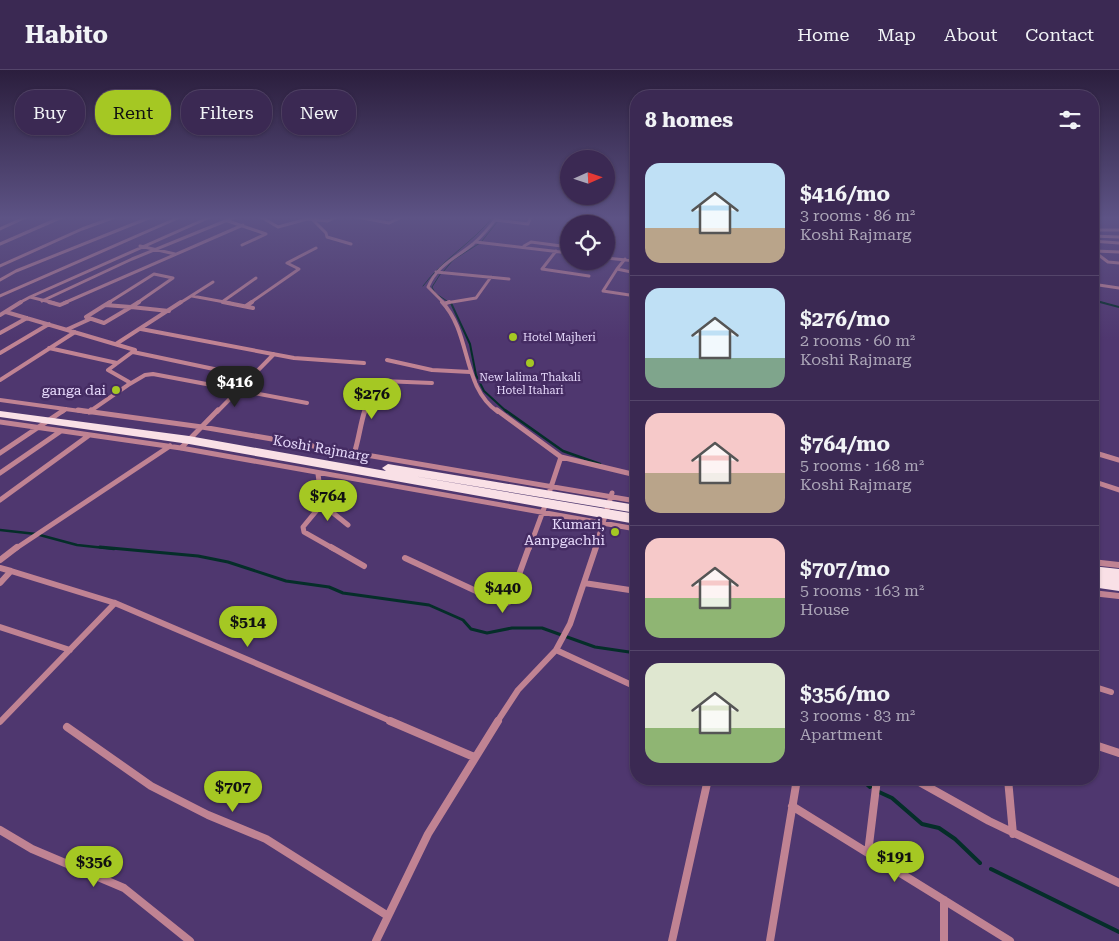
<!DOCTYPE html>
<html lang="en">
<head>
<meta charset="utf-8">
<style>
  body { margin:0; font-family:"Roboto Serif",serif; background:#42315a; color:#f1f3f6; height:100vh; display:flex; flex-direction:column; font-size:19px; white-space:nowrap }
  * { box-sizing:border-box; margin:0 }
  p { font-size:16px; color:#aca6b8 }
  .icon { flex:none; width:28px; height:28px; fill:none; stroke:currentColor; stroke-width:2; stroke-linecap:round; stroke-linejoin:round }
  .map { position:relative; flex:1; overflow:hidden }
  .sheet { position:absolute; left:630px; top:20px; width:469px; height:695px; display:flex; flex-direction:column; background:#3b2953; border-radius:20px; box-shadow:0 1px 4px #0004,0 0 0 1px #54456a }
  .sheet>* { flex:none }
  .guide { position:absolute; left:15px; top:20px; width:475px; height:45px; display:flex; gap:10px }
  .needle { width:32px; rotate:87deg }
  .tools { position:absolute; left:560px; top:80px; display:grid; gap:10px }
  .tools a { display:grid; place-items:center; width:55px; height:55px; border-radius:50%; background:#3b2953; box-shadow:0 1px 4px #0004,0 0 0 1px #54456a; font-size:25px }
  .price { position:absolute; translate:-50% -42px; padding:0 11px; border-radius:18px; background:#a5c823; color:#111; font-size:16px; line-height:32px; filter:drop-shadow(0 1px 2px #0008) }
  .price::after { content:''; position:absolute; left:50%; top:30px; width:15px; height:11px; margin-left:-8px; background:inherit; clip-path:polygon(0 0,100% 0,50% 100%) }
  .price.selected { background:#222; color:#fff }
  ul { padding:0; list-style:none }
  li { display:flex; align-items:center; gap:15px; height:125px; padding:0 15px }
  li+li { border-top:1px solid #54456a }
  li span { display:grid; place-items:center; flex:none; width:140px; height:100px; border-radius:15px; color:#555 }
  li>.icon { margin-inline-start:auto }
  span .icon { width:60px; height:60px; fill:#fffc; stroke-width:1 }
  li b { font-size:21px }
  h2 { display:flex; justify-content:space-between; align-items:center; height:60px; padding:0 15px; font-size:21px }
  .tag { padding:0 18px; border-radius:20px; background:#3b2953; box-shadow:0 1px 4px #0004,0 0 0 1px #54456a; font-size:18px; line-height:45px }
  .tag.selected { background:#a5c823; color:#111 }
  header { display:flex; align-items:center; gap:30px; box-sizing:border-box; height:70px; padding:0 25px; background:#3b2953; border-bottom:1px solid #54456a }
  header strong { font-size:24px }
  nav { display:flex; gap:28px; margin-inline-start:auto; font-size:18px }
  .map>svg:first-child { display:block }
</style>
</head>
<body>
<header>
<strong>Habito</strong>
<nav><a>Home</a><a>Map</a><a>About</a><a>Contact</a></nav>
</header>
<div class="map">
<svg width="1119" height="871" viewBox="0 0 1119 871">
  <rect width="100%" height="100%" fill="#4f376f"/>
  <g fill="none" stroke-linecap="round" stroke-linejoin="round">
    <path stroke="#052e29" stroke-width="1" d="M482,171L498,151
      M443,202L453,190L480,173
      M441,203L432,217L435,223L447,231
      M423,216C443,189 472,173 493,147
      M1092,230L1105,233"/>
    <path stroke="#052e29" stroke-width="2" d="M1100,232L1119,237
      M451,233L470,274L476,305L484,321L507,342"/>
    <path stroke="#052e29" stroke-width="2.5" d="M505,340L563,381L600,394
      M0,460L36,464L77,475L114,479"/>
    <path stroke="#052e29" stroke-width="3" d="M100,477L198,486L228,492L286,511L329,517L343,523L429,535L463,550L471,559L487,563L512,558H542L595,577L636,583"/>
    <path stroke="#052e29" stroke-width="4" d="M861,709L870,717
      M879,722L892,728L922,754L939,758L955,769L980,793
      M991,799L1119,862"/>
    <path stroke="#c08393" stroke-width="3" d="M261,147L278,157L307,149L328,151L336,147
      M357,147L389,153L402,147
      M313,150L326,163L327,167L351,174
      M495,150L528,154L531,147
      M228,151L266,164L242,175
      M0,159L26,147
      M1092,160H1119
      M1092,166L1119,167
      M1092,171L1119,173
      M476,172L569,183
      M0,174L62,147
      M140,176L175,184
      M524,176L531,172L569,177
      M1092,180L1108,192L1119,193
      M556,181L542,199L589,206
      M1095,181L1119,182
      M606,188L636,191
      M625,189L617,199L636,203
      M0,196L82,159L115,147
      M617,199L603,221L636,226
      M436,202L509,209
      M0,210L16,201L151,147
      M1092,214L1119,218
      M0,226L180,147
      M192,226L230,233
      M42,231L132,189L235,147
      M222,232L256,208
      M19,233L30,227
      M54,233L30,227L210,147
      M64,233L243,155
      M108,233L154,204L173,208L137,233
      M180,233L213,212
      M250,233L299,199L287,193L316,178
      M444,233L428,217C437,195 456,188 473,174C482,166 490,157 497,147
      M446,233L476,228L491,207"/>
    <path stroke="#c08393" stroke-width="4" d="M49,232L60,235L67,232
      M223,232L253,238
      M442,232C472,264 461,316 498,342
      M444,234L449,232
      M105,235L131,237
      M105,235L86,247L104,253L131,237
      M105,235L110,232
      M246,236L252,232
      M131,237L169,241
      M131,237L139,232
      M6,242L135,280L108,300L129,312L128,315L89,342
      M0,245L21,232
      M68,259L90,249
      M141,259L294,288L364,293
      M0,263L27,248
      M116,274L181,232
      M49,278L117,293
      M133,282L252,307
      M0,283L49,254
      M387,290L432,300L470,302
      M0,310L75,262
      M128,315L145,305L153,304L307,333
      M0,330L87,342
      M62,342L66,339
      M217,342L274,284
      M365,342L382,311L432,313"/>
    <path stroke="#c08393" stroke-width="5" d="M78,340L202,357L636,431
      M497,340L561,387L550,420
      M89,342L91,340
      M0,352L181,378L636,459
      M181,378L218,340
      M1092,382L1119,390
      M0,383L64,340
      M354,384C359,369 360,355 365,340
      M561,387L636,405
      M0,403L61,361
      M318,404L322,434L303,457L304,462L334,479
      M1092,411L1119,420
      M0,430L88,366
      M322,434L348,455
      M15,479L170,376
      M529,479L546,433
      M595,479L612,423"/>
    <path stroke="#c08393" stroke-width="6" d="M331,477L364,496
      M405,488L504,534L509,532L529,477
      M0,490L17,477
      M1092,492L1119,495
      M0,498L11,501L0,513
      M11,501L115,533L393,652
      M584,513L636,521
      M1092,523L1119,526
      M0,557L70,580
      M556,580L636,617
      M1092,616L1111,622
      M0,652L115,533
      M497,652L518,620L556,580L570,554L596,477"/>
    <path stroke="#c08393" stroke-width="8" d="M390,651L474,687
      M67,657L151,716L208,745L266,769L388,846
      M1092,674L1119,683
      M914,709L989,751L1119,813
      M1008,709L1013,764
      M792,736L1010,871
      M0,760L32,779L124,818L190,871
      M868,783L877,709
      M944,830V871
      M376,871L428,764L498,651
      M672,871L708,709
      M770,871L797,709"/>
    <path fill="#f9e0e6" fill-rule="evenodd" d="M0,341L189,366L386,401L382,398L388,394L636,435V443L413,406L636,444V454L189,374L0,347Z
      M1092,496L1119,499V521L1092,517Z"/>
  </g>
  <linearGradient id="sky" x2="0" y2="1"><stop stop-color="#2b1e3d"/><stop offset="0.55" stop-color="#5d5385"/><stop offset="1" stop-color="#5d5385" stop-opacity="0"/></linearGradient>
  <rect width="1119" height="269" fill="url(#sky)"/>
  <g fill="#a5c823" stroke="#452c63" stroke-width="2">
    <circle cx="513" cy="267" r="5"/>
    <circle cx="530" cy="293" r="5"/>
    <circle cx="116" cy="320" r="5"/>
    <circle cx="615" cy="462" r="5"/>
  </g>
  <g text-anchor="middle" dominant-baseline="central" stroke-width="5" stroke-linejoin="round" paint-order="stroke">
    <g font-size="11" fill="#e7dafc" stroke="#452c63" text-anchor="start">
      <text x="523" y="267">Hotel Majheri</text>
      <text x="530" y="307" text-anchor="middle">New lalima Thakali<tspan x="530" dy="13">Hotel Itahari</tspan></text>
    </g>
    <g font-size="14" fill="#e7dafc" stroke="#452c63" text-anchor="end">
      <text x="106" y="320">ganga dai</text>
      <text x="605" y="454">Kumari,<tspan x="605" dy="16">Aanpgachhi</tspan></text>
    </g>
    <g font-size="14" fill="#e7dafc" stroke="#452c63">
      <text transform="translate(321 378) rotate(10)">Koshi Rajmarg</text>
    </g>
  </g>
</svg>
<div class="tools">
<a><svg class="needle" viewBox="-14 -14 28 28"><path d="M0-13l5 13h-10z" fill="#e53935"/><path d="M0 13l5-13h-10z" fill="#aca6b8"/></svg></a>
<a><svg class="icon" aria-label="locate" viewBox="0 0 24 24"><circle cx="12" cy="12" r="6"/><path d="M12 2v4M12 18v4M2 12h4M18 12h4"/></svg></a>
</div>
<b class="price selected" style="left:235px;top:338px">$416</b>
<b class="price" style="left:372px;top:350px">$276</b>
<b class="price" style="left:328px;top:452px">$764</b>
<b class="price" style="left:503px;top:544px">$440</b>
<b class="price" style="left:248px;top:578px">$514</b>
<b class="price" style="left:233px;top:743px">$707</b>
<b class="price" style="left:895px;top:813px">$191</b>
<b class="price" style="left:94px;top:818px">$356</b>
<div class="guide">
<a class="tag">Buy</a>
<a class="tag selected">Rent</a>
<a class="tag">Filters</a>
<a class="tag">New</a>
</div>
<section class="sheet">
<h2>8 homes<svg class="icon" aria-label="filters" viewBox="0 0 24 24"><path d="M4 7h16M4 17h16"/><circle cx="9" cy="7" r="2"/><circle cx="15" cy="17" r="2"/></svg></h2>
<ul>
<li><span style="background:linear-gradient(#bfe0f5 65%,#b9a48a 0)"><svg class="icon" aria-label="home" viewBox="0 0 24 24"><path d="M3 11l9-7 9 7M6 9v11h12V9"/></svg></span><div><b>$416/mo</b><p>3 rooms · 86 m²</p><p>Koshi Rajmarg</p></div></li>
<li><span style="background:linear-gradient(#bfe0f5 70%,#7fa58c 0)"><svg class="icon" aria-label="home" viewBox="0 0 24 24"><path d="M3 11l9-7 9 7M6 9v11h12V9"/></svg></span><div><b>$276/mo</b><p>2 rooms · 60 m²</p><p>Koshi Rajmarg</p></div></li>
<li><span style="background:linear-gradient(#f6c9c9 60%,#b9a48a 0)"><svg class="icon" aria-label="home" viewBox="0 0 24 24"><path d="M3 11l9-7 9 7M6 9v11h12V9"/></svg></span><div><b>$764/mo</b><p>5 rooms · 168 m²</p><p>Koshi Rajmarg</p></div></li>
<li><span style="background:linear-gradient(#f6c9c9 60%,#8fb573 0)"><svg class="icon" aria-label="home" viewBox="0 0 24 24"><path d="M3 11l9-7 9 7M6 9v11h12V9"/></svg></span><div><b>$707/mo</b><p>5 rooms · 163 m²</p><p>House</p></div></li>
<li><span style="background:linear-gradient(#dfe7d0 65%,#8fb573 0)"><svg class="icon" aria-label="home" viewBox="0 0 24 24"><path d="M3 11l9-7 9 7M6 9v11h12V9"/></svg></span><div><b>$356/mo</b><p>3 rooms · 83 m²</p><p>Apartment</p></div></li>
</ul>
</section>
</div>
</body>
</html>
